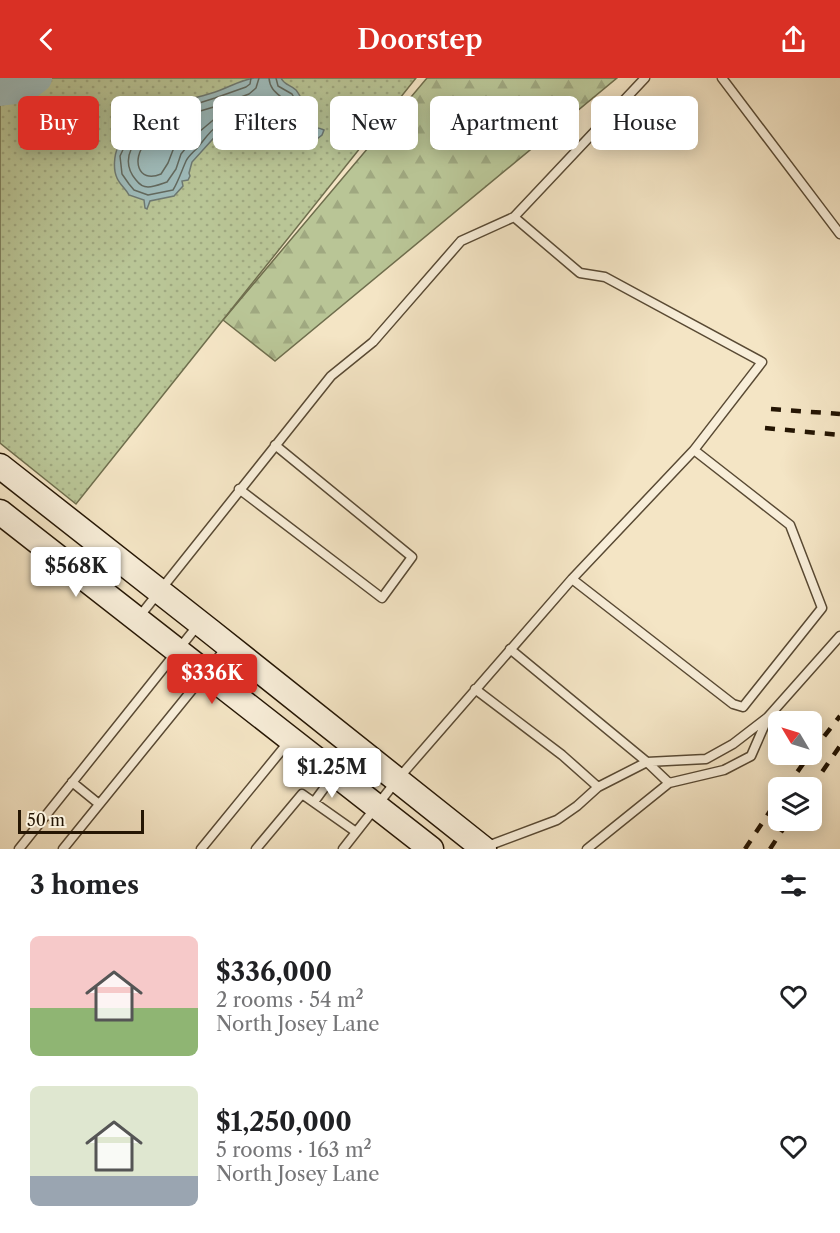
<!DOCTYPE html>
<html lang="en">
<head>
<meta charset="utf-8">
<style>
  body { margin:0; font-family:"Libre Caslon Text",serif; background:#f2f2f2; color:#202124; height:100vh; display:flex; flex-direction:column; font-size:22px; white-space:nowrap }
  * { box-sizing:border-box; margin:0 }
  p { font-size:20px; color:#757577 }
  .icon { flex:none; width:33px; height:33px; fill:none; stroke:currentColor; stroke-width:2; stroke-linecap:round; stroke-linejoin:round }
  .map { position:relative; height:771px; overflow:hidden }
  .details { display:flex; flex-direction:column; background:#fff; flex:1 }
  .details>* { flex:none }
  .banner { position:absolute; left:18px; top:18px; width:804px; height:54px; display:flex; gap:12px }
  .needle { width:39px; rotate:308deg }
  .tools { position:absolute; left:768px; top:633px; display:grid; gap:12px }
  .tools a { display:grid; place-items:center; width:54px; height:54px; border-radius:9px; background:#fff; box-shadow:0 3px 15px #0003; font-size:30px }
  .scale { position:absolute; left:18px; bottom:15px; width:126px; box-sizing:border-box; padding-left:6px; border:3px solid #251604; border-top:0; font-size:16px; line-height:21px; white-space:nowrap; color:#251604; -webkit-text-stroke:4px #f8eed9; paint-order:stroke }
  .price { position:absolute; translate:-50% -51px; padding:0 14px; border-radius:6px; background:#fff; color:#222; font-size:20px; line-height:39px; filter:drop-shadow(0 2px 3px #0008) }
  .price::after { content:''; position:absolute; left:50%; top:36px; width:18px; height:14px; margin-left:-9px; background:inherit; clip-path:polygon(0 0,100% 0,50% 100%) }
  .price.on { background:#d93025; color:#fff }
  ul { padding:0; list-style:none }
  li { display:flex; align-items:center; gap:18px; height:150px; padding:0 30px }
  li span { display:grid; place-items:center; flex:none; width:168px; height:120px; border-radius:9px; color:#555 }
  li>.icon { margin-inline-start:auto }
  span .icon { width:72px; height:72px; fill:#fffc; stroke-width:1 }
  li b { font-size:26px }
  h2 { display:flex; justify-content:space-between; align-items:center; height:72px; padding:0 30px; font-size:26px }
  .chip { padding:0 21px; border-radius:9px; background:#fff; box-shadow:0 3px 15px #0003; font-size:21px; line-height:54px }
  .chip.on { background:#d93025; color:#fff }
  header { display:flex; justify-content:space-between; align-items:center; height:78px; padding:0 30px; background:#d93025; color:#fff; font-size:27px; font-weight:600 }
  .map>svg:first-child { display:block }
</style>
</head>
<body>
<header><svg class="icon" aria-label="back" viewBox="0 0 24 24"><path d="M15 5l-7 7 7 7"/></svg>Doorstep<svg class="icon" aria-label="share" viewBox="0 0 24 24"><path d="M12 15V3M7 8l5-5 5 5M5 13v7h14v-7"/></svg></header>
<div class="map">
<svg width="840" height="771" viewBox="0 0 840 771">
  <defs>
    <pattern id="forest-firs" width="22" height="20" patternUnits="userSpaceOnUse" patternTransform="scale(1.5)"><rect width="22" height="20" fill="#b9c596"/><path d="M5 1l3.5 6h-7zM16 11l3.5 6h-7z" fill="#9fa880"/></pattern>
    <pattern id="park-dots" width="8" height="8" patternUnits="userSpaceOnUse" patternTransform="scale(1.5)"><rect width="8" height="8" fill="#b9c596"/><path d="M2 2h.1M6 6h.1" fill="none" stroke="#9fa880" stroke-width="1.8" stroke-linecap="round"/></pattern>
  </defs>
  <rect width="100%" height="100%" fill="#f4e5c5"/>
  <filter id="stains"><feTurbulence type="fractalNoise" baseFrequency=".00333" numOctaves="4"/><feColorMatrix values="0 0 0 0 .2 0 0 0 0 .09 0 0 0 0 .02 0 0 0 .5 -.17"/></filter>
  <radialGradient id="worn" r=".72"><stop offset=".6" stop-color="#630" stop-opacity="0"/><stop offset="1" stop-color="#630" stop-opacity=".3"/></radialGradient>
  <path fill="url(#forest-firs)" stroke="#6f6e4d" stroke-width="1.5" d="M427,0H617L275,283L223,242Z"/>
  <path fill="url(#park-dots)" stroke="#6f6e4d" stroke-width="1.5" d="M0,0H416L76,426L0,365Z"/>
  <path fill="#9fbdbd" stroke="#6e7a73" stroke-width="1.5" d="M254,0H281C284,7 291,7 296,12C298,14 308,32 309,34L304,43L305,47C311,51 317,48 324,52L322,57L313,64H304L285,53L277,43L264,40L250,41L221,52L192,84L189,95L190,98L188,102L182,103L183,108L174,118L150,123L147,131L145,130L144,122L129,117C126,111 120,107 117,100C113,92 114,77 118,69C136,28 174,27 212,15C226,11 240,2 254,0Z"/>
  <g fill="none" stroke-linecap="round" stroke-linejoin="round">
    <path stroke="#626a60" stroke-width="1.5" d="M251,0L250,6L246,9L215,20L155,39L144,45L129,59L120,78L122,96L129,106L134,112L148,117L173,112C178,104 182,92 186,83C189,77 194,74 198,69C204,62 209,54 217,48C227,39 257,32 270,35C282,37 286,49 298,50L301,32L292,16L278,8L276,0
      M259,0L256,10L249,16L217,28L157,46C135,57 118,81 136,102C139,106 143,109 148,109C154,109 161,106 167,104L176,91L181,76L199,54L218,38L249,27H272L288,32L290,29C284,17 270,16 269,0
      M188,45L191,46V49L173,72L168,85L161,96C137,106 132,80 145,66C156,53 173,52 188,45Z"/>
    <path stroke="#9fbdbd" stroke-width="30" d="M0,13L23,10L37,0"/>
    <g stroke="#594a34" stroke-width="11">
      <path id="lane" d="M722,0L840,156
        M514,139L645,0
        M239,411L382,520L412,479L275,367
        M139,539L331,298L373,264L461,163L514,139L580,195L605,199L762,284L694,372
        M510,571L647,684L669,705
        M475,611L562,677L598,709
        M768,639L840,558
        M72,704L99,726
        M314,724L333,698
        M485,769L557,742L577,728L598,709L647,684L706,681L733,666L768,639L751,678L724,692L669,705L587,771
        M19,771L198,547
        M63,771L226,570
        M201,771L290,662
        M256,771L302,716L356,754
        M343,771L397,702L572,501L733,626L743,629L822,530L790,447L694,372L572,501"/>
    </g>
    <g stroke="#251604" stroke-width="27">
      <path id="secondary" d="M0,388L210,553L484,771
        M0,434L431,771"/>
    </g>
    <use href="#lane" stroke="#f8eed9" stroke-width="8"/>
    <use href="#secondary" stroke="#f8eed9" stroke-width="24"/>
    <path stroke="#251604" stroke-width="4.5" stroke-dasharray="10 10" stroke-linecap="butt" d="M771,331L840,336
      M765,350L840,357
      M812,674L840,638
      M786,710L810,676
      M811,710L840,668
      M745,771L778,721
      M770,771L789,742"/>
  </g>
  <rect width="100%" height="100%" filter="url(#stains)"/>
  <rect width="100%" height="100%" fill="url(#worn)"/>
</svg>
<div class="tools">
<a><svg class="needle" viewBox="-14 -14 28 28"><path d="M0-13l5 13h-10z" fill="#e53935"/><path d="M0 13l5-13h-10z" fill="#757577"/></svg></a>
<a><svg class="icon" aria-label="layers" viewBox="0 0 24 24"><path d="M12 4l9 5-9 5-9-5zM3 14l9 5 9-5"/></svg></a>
</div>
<div class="scale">50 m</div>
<b class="price" style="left:76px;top:520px">$568K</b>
<b class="price on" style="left:212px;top:627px">$336K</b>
<b class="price" style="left:332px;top:721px">$1.25M</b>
<div class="banner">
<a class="chip on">Buy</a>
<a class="chip">Rent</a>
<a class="chip">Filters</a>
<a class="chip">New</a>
<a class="chip">Apartment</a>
<a class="chip">House</a>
</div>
</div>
<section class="details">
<h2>3 homes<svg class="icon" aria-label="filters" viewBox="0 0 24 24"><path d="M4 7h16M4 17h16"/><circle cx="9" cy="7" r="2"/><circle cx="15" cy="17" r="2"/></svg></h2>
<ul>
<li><span style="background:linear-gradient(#f6c9c9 60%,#8fb573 0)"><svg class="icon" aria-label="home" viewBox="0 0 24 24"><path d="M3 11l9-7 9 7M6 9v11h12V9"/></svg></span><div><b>$336,000</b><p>2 rooms · 54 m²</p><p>North Josey Lane</p></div><svg class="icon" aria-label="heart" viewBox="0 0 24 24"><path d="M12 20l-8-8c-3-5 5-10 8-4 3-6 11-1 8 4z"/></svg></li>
<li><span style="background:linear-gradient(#dfe7d0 75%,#9aa5b1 0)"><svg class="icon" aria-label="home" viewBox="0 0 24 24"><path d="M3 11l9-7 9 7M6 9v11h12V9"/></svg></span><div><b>$1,250,000</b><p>5 rooms · 163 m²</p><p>North Josey Lane</p></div><svg class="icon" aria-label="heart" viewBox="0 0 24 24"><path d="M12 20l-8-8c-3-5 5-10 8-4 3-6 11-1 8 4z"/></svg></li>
</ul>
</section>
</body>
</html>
